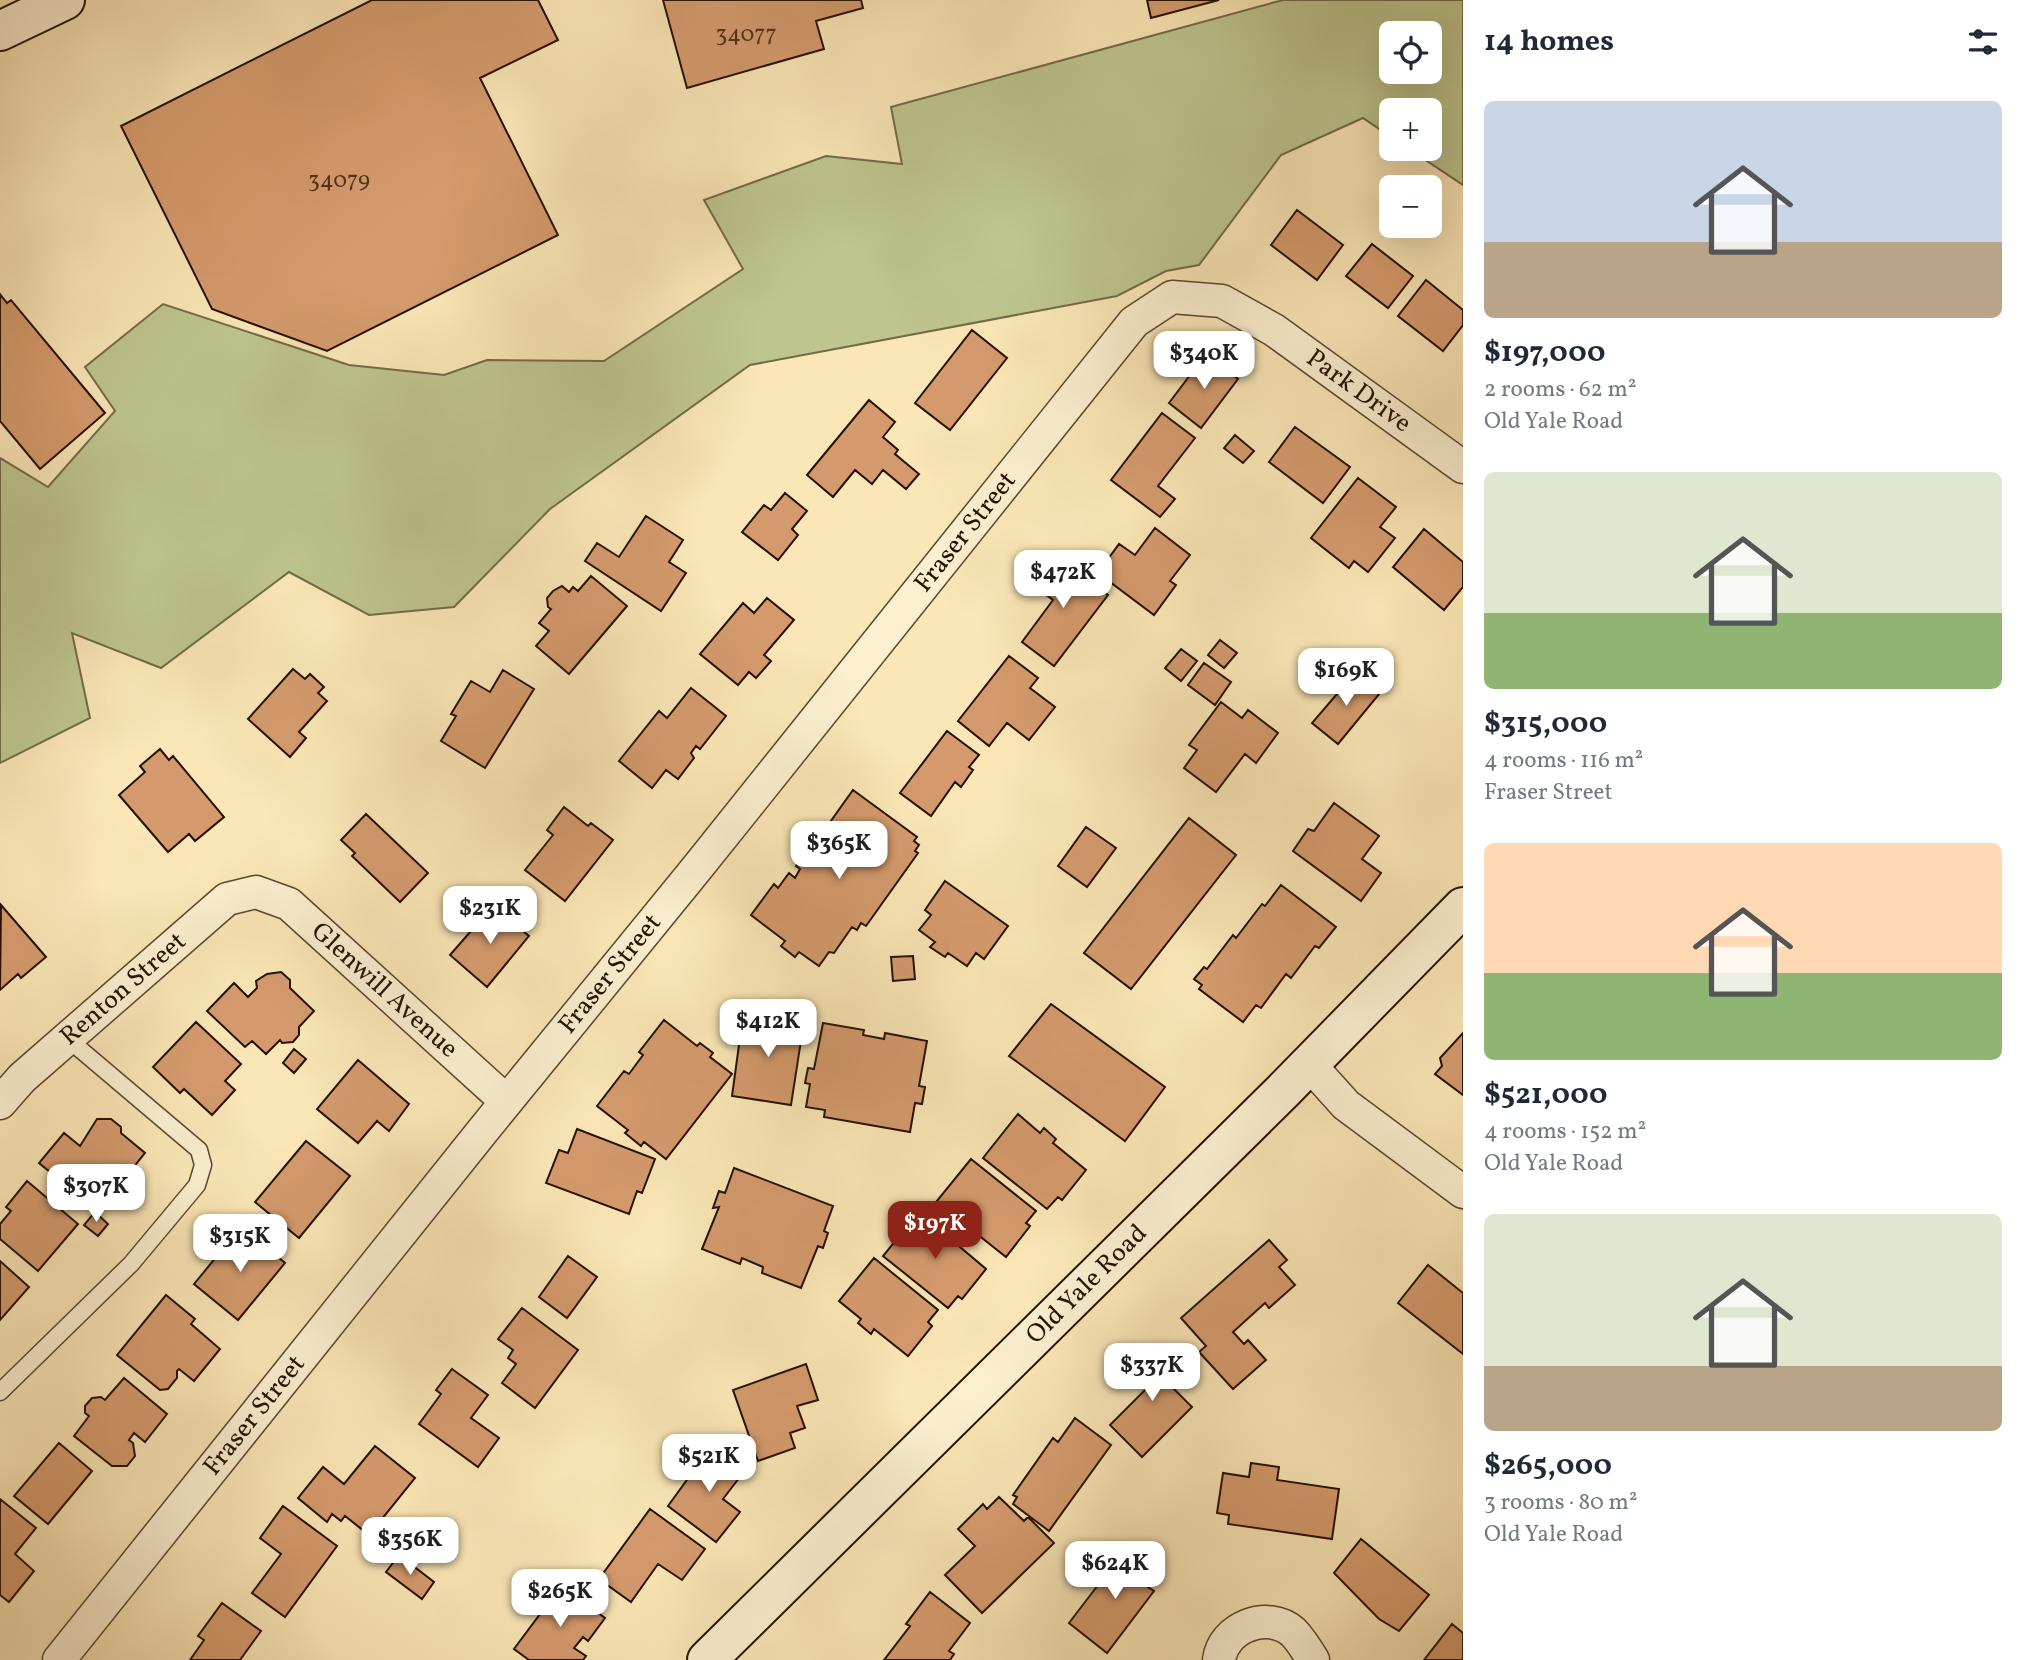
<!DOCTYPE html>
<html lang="en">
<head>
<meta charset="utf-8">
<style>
  body { margin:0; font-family:Vollkorn,serif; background:#f6f6f7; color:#1f2937; height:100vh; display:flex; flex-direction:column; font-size:26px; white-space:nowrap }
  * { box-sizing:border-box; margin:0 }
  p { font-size:23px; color:#747a83 }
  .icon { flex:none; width:38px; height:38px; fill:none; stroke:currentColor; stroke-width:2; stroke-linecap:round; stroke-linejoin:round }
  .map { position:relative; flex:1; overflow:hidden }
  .side { display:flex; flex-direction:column; background:#fff; width:560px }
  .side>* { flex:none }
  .tools { position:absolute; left:1379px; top:21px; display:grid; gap:14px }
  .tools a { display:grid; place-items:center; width:63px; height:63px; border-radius:10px; background:#fff; box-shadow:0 7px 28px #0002; font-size:35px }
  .price { position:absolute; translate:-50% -60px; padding:0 16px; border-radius:14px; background:#fff; color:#222; font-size:23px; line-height:46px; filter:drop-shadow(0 2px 4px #0008) }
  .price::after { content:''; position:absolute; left:50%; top:42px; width:21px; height:16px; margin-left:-10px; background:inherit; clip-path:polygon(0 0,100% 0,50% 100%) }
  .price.on { background:#8f2418; color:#fff }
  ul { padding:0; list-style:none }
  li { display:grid; align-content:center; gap:14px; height:371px; padding:0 21px }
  li span { display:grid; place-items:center; height:217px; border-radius:10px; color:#555 }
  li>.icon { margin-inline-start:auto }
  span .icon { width:126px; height:126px; fill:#fffc; stroke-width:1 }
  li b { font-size:30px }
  h2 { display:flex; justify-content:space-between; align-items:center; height:84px; padding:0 21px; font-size:30px }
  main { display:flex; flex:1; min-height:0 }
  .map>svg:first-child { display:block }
</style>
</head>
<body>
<main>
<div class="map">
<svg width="1463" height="1660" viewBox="0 0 1463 1660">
  <rect width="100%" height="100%" fill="#fae6b6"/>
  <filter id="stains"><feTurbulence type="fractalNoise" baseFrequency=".00286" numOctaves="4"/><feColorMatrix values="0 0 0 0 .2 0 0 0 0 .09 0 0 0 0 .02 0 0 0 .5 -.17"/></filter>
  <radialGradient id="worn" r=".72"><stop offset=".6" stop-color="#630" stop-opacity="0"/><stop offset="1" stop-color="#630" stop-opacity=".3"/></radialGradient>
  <path fill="#bec58e" stroke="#726b47" stroke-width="2" fill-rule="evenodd" d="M1283,0H1463V185L1409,149H1430V110H1391V137L1363,118L1281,155L1199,265L1166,271L1117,296L750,365L550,509L454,607L369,615L289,572L161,668L72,633L90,718L0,763V458L48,487L115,411L85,367L163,304L349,365L444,375L487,360L604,361L743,269L704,200L826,156L902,164L891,107ZM1391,33H1430V72H1391Z"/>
  <path fill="#d49a6d" stroke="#251100" stroke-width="2" d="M372,0H538L558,40L480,78L558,235L327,351L212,309L121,126Z
    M663,0H861L863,8L816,21L824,49L687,88Z
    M1147,0H1219L1151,18Z
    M1297,210L1343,245L1317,280L1271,245Z
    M1372,244L1413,276L1388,308L1346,276Z
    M1426,280L1463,310V325L1443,351L1398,316Z
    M0,294L7,303L11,300L105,413L40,469L0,421Z
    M972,330L1007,358L950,430L915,403Z
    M1206,354L1238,379L1201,428L1169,403Z
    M869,400L895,422L883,437L898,450L895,454L919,474L906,489L883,470L872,484L855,470L833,497L807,475Z
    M1162,413L1195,438L1158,486L1175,499L1160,517L1111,480Z
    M1295,427L1350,467L1323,503L1269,462Z
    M1235,435L1254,451L1243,463L1224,448Z
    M1358,478L1396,507L1380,527L1395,538L1368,572L1354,561L1349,568L1311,538Z
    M785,493L807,511L792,529L798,535L778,560L742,532L764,505L771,510Z
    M646,516L683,540L669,562L686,573L661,611L585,561L597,543L619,557Z
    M1155,528L1190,555L1170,581L1176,585L1154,615L1098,573L1119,544L1135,555Z
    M1424,529L1463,562V587L1444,610L1393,567Z
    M1055,555L1108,595L1054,666L1022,642L1053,600L1033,585Z
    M591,576L627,606L569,674L536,646L549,631L539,623L551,609L548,607L547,598L553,591L562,586L569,592L573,587L578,591Z
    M767,598L794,620L764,655L771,661L756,678L749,672L738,685L700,654L743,603L754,613Z
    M1220,640L1237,653L1224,668L1208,655Z
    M1181,649L1197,661L1181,681L1165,668Z
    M1009,656L1038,678L1030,688L1055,707L1029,740L1007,723L989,746L958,721Z
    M1204,663L1231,682L1215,705L1188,685Z
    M293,669L305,679L310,674L324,687L318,693L327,701L299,732L306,738L290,757L248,719Z
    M503,670L534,689L485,768L441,741L456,716L451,714L471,681L490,692Z
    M1355,673L1380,693L1338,744L1312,723Z
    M691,688L726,716L700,749L696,746L691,753L694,758L678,779L666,770L652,788L619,761L659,711L667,718Z
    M1221,702L1242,718L1248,710L1278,733L1256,763L1245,754L1216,792L1184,768L1197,750L1189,745Z
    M947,731L979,755L969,767L973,770L961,787L955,782L931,816L900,793Z
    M160,749L169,760L173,756L224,817L195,841L189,834L168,852L119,795L145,772L140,766Z
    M853,790L917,837L914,841L919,845L915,851L918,853L866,926L861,923L857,930L852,927L834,953L829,952L819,966L799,952L795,957L781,946L785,941L751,915L774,884L778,888L789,873L795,878L800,869L796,866L812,844L819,849L833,829L828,825Z
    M1334,803L1379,836L1362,859L1381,873L1361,901L1293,851L1308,829L1314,831Z
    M564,807L588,826L591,823L613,840L565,901L525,870L553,835L547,830Z
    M366,814L428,873L400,902L352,856L355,853L341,840Z
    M1189,818L1236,855L1131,989L1084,953Z
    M1086,827L1116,848L1087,887L1058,866Z
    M945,881L1008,926L984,959L976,953L967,966L948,953L945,957L930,947L935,942L919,930L931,915L925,910Z
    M1281,885L1336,927L1319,948L1315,946L1291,978L1286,974L1261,1008L1256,1005L1243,1022L1199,989L1202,985L1194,979L1204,967L1207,969L1233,935L1236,938L1262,904L1265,906Z
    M1,905L46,957L21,978L18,974L0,990Z
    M493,906L529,936L487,987L450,955Z
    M913,956L915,979L893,981L891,957Z
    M281,972L290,980V988L314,1011L299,1027V1035L293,1042L282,1043L280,1040L266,1054L252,1041L245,1047L207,1011L234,983L248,997L257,988L256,981L267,974Z
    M1051,1004L1165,1087L1125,1141L1009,1056Z
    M763,1010L767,1015L804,1021L791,1105L732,1096L739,1045L731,1035Z
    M664,1020L697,1046L700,1043L713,1053L710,1057L732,1074L666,1159L644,1142L641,1146L625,1133L628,1130L597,1106L624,1071L629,1074L643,1055L639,1052Z
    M196,1022L241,1064L225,1081L235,1090L212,1115L184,1089L180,1093L153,1067Z
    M823,1023L864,1030L863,1035L884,1039L885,1033L927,1041L919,1086L925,1087L922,1104L915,1103L910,1132L824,1117L825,1110L806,1107L810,1084L805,1083L808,1068L814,1069Z
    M1463,1033V1095L1435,1074L1442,1066L1440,1058Z
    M294,1049L306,1059L294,1073L283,1063Z
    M358,1060L409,1104L389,1131L377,1121L358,1143L317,1109Z
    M1018,1114L1040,1133L1044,1128L1056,1139L1053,1143L1086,1170L1062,1200L1058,1197L1047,1209L983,1158Z
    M97,1119H111L121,1127V1133L145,1153L132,1169L134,1178L128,1185L117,1186L103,1203L87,1190L84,1193L75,1186L72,1190L39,1163L64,1133L80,1146Z
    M577,1129L655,1159L642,1193L637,1191L629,1214L546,1183L559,1150L568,1153Z
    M306,1141L350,1176L299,1238L255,1202Z
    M971,1159L1036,1211L1026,1223L1030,1226L1006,1257L972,1230L968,1234L956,1224L959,1220L936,1202Z
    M734,1168L833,1206L824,1231L828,1233L823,1248L818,1246L801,1288L762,1273L763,1267L742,1258L740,1264L702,1249L719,1207L713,1208L719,1191L725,1193Z
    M27,1181L78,1224L38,1271L0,1239V1224L11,1211L6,1207Z
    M95,1212L108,1224L98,1236L84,1225Z
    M918,1213L941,1232L944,1227L956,1237L953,1241L986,1269L962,1299L958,1296L948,1308L883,1256Z
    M248,1232L285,1263L238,1320L194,1284L236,1233Z
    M1269,1240L1287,1260L1279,1267L1295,1285L1269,1308L1265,1303L1233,1332L1244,1344L1248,1340L1266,1360L1233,1389L1199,1352L1206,1346L1181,1318Z
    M568,1256L597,1277L567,1318L539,1297Z
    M874,1258L938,1310L928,1322L932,1326L908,1356L874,1329L871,1334L858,1323L861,1319L839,1301Z
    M0,1261L29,1287L0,1320Z
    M1428,1265L1463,1293V1354L1398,1303Z
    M166,1295L195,1319L191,1324L220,1349L194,1381L179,1369L177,1371V1378L168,1389L160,1390L117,1355Z
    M522,1308L578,1350L535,1408L502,1383L516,1364L508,1358L513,1350L498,1339Z
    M1156,1345L1182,1371L1169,1384L1192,1407L1142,1457L1110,1425L1146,1389L1129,1373Z
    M806,1364L818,1400L797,1406L805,1428L790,1433L795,1448L758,1461L733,1390Z
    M452,1369L488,1395L471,1418L499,1438L478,1467L419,1424L441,1394L436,1390Z
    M124,1378L167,1414L145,1442L134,1433L129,1440L133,1443L135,1456L127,1466H112L74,1436L89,1416L85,1413V1406L92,1398L101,1397L105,1400Z
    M1075,1418L1111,1445L1049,1531L1013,1504L1017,1497L1013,1495L1053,1438L1058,1442Z
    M59,1443L92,1471L48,1524L14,1496Z
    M713,1444L746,1469L723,1499L740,1512L716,1542L668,1506Z
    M375,1446L415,1478L369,1535L345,1516L341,1521L332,1514L327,1522L298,1498L323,1467L344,1484Z
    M1251,1463L1279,1467L1277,1480L1339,1489L1332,1539L1228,1524L1229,1515L1217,1513L1223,1473L1249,1477Z
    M999,1497L1024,1521L1028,1517L1054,1543L982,1613L945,1575L975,1546L958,1529L983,1504L987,1509Z
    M0,1499L36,1528L15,1554L34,1571L9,1602L0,1595Z
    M283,1506L337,1546L285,1617L252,1593L281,1554L260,1538Z
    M650,1509L705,1549L682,1580L658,1564L631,1602L599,1579Z
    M1361,1539L1429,1595L1399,1631L1379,1619L1334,1573Z
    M1118,1547L1156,1576L1148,1587L1154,1591L1107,1653L1069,1623L1111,1568L1108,1561Z
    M399,1555L434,1582L422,1599L386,1572Z
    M561,1586L605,1618L588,1641L583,1637L574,1648L586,1656L583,1660H529L514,1649Z
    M930,1592L970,1623L949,1651L954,1654L950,1660H884L910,1626L906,1624Z
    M222,1603L261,1631L240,1660H190L204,1640L198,1636Z
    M1452,1624L1463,1633V1660H1424Z"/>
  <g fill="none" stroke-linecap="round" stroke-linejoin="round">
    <g stroke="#5a462e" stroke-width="19">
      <path id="lane" d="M0,1392L131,1264L197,1185L203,1165L199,1150L68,1039"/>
    </g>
    <g stroke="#5a462e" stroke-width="35">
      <g id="street">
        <path d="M1309,1064L1346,1105L1463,1192"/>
        <path id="s1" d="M0,1103L22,1078L227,899L256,892L289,904L506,1101"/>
        <path id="s2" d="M59,1660L485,1128L697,868L1134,322L1172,297L1222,301L1274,330L1463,467"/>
        <path d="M1219,1660C1223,1627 1268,1610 1293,1632C1301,1640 1307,1650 1313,1660"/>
      </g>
    </g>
    <g stroke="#251100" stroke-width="42">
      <g id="secondary">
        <path d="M0,31L65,0"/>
        <path id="s3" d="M707,1660L1283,1091L1463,907"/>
      </g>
    </g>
    <use href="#lane" stroke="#fcefd0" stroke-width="16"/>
    <use href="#street" stroke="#fcefd0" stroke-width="32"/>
    <use href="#secondary" stroke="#fcefd0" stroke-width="38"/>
  </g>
  <g text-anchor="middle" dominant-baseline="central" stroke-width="7" stroke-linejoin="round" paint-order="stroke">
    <g font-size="23" fill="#51331b">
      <text x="746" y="35">34077</text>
      <text x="339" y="181">34079</text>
    </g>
    <g font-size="26" fill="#251100" stroke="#fcefd0">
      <text stroke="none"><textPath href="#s2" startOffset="1976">Park Drive</textPath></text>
      <text stroke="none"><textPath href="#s2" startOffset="1447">Fraser Street</textPath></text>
      <text stroke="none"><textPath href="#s2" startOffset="880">Fraser Street</textPath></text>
      <text stroke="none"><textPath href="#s1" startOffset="168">Renton Street</textPath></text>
      <text stroke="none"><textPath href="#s1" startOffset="499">Glenwill Avenue</textPath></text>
      <text stroke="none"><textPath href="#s3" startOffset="534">Old Yale Road</textPath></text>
      <text stroke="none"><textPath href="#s2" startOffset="313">Fraser Street</textPath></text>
    </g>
  </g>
  <rect width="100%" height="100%" filter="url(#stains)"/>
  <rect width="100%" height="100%" fill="url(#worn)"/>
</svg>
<div class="tools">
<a><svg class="icon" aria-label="locate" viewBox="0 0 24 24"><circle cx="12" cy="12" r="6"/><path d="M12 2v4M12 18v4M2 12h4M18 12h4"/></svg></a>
<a>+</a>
<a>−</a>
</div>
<b class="price" style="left:1204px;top:391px">$340K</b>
<b class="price" style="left:1063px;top:610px">$472K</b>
<b class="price" style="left:1346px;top:708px">$169K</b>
<b class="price" style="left:839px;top:881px">$365K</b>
<b class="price" style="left:490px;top:946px">$231K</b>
<b class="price" style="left:768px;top:1059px">$412K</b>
<b class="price" style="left:96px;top:1224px">$307K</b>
<b class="price on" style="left:935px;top:1261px">$197K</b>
<b class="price" style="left:240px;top:1274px">$315K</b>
<b class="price" style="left:1152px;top:1403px">$337K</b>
<b class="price" style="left:709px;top:1494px">$521K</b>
<b class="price" style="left:410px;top:1577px">$356K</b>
<b class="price" style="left:1115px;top:1601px">$624K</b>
<b class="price" style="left:560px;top:1629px">$265K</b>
</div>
<section class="side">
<h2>14 homes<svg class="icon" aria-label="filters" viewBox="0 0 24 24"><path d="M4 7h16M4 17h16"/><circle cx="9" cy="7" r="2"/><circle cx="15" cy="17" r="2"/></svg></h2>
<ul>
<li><span style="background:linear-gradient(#c9d6e8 65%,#b9a48a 0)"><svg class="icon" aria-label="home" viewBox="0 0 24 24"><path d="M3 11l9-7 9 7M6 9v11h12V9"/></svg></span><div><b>$197,000</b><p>2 rooms · 62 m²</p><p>Old Yale Road</p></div></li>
<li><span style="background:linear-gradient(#dfe7d0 65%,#8fb573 0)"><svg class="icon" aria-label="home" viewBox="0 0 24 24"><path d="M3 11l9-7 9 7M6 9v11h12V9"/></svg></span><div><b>$315,000</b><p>4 rooms · 116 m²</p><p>Fraser Street</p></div></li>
<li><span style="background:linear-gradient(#ffd9b3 60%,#8fb573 0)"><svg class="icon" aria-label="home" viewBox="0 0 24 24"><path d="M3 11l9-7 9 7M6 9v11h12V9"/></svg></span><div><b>$521,000</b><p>4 rooms · 152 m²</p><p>Old Yale Road</p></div></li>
<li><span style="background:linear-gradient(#dfe7d0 70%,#b9a48a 0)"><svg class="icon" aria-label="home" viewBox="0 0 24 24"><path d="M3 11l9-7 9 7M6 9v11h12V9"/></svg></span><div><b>$265,000</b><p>3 rooms · 80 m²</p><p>Old Yale Road</p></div></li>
</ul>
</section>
</main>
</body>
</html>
